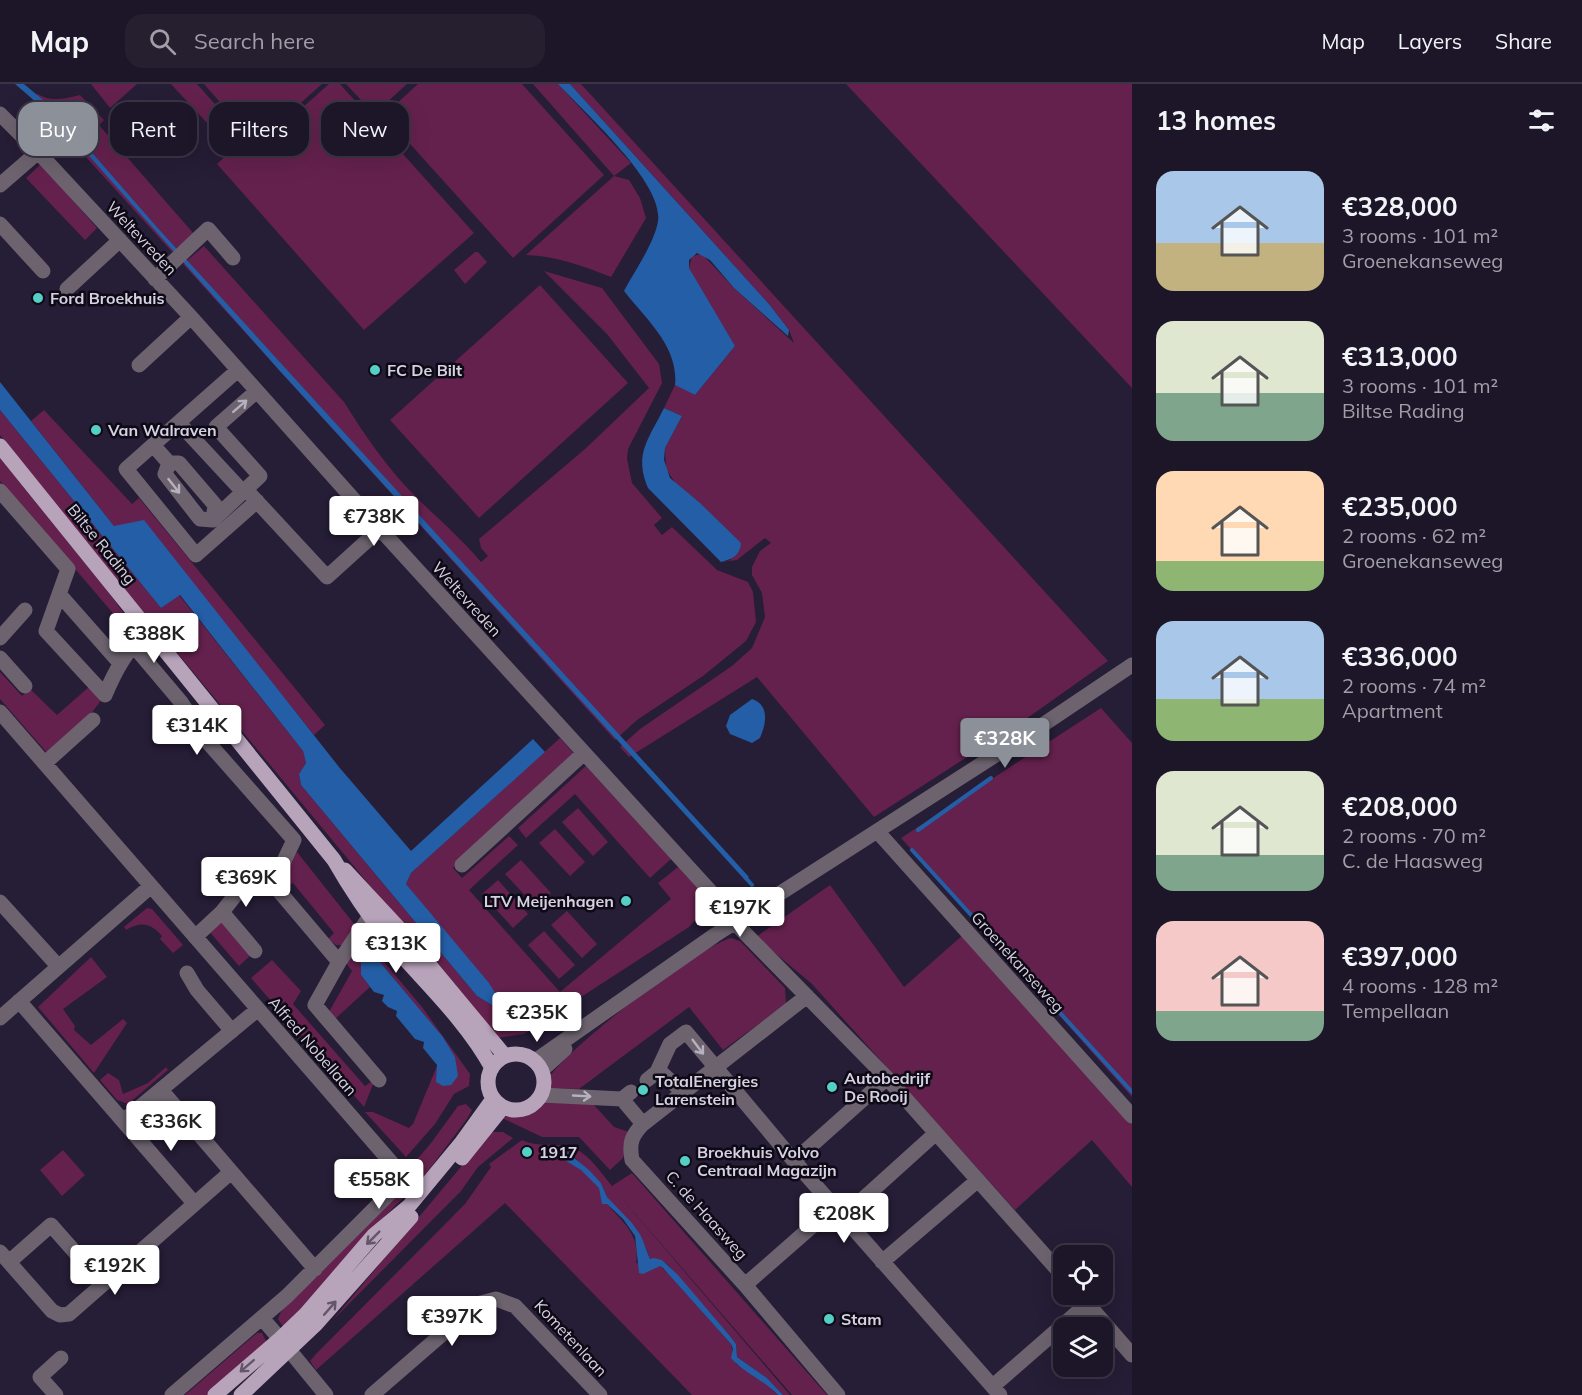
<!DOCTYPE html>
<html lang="en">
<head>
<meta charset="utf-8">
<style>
  body { margin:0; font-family:Mulish,sans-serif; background:#251f30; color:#f1f3f6; height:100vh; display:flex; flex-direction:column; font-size:22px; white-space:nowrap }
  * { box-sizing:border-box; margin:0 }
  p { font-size:20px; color:#a09fa8 }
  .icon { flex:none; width:33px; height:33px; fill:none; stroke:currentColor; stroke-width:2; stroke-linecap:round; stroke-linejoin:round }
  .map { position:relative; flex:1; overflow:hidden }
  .details { display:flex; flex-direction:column; background:#1c1628; width:450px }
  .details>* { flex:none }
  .banner { position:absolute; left:18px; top:18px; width:570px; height:54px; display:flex; gap:12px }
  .buttons { position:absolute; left:1053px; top:1161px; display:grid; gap:12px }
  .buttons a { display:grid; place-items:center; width:60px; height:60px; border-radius:12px; background:#1c1628; box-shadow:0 6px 24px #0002,0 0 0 2px #3a3545; font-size:30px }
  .price { position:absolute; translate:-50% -51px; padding:0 14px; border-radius:6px; background:#fff; color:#222; font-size:20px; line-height:39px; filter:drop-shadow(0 2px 3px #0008) }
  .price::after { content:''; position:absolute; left:50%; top:36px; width:18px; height:14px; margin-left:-9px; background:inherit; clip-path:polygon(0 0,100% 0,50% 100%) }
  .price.current { background:#8c9099; color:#fff }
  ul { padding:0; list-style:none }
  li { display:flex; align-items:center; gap:18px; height:150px; padding:0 24px }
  li span { display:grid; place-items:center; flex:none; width:168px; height:120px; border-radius:18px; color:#555 }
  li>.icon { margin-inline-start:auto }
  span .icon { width:72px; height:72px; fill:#fffc; stroke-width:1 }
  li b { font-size:26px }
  h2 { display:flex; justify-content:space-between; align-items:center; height:72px; padding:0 24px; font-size:26px }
  .pill { padding:0 21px; border-radius:18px; background:#1c1628; box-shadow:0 6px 24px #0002,0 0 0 2px #3a3545; font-size:21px; line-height:54px }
  .pill.current { background:#8c9099; color:#fff }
  header { display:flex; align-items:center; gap:36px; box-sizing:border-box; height:84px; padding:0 30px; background:#1c1628; border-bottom:2px solid #3a3545 }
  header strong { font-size:28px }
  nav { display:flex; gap:33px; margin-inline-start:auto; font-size:21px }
  .search { width:420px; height:54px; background:#251f30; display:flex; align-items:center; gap:15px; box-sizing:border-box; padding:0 21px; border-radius:18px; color:#a09fa8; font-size:22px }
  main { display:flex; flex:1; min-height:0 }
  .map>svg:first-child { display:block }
</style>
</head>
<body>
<header>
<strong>Map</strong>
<div class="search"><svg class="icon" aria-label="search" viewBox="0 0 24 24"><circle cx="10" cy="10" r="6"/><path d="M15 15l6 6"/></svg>Search here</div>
<nav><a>Map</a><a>Layers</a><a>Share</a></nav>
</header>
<main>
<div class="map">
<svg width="1132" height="1311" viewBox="0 0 1132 1311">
  <rect width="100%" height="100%" fill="#261d36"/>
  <path fill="#64214d" d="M91,0H137L110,24Z
    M171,0H197L246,55L257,45L267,55L329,0H340L474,149L364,246L217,80L232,66Z
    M204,0H322L266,50L258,41L248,50Z
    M346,0H407L374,30Z
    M418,0H522L604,91L513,174L384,31Z
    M533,0H558L631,79L614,92L629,96L640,114L646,134L611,193C583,182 556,172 526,171L614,92Z
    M570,0H581L1108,577L1023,637L874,733L757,593L629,673L620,663L640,645L732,582L752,564L765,533L762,509L752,491V483L760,467L771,459L765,454L737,476L721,478L731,476L699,418L676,400L666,385L665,364L682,332L664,324L675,301L695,311L735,262L694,196L689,184L692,172L702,170L734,204L794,259L789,246L769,220Z
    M846,0H1132V304Z
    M37,10C52,18 64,15 80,11L104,36L99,41L194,150L172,168L57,41L50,30L33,15Z
    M41,80L97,144L85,156L26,94Z
    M204,162L344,318C364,350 388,385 415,412C437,434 461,454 481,478L488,472L481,464L479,455L585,365L649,304L607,250L544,187L602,204L659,280L662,299L628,365L627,375L632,399L662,434L654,441L662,451L672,443L717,486L748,498L753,508L756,538L746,557L703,592L637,636L615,656L183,180Z
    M475,168H478L487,178L465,200L454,186Z
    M540,201L628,299L479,434L390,336Z
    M0,326L161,524L179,511L303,667L306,679L299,690L301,701L477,912L497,924L500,917L406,800L411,789L560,654L576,672L453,784L462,794L509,752L518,761L469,806L560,908L671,815L658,799L678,783L711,818L689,843L524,950L496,954L117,496L0,351Z
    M44,326L132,420L139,414L325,641L314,651L285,615L114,442L31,337Z
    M0,374L109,509L130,538L131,545L129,548L0,397Z
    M0,588L22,612L30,605L57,631L90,602L102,615L87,635L49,671L0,615Z
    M1101,624L1132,659V1013L901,754Z
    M586,682L671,775L650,794L575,710L526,754L518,744Z
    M578,724L608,758L593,772L562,738Z
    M555,745L585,778L570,792L539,759Z
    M297,768L355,841L344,861H336L328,855L334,849L293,799L285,803L280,795Z
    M521,776L551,809L536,823L505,790Z
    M498,796L528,830L513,844L482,810Z
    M830,801L904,903L964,850L1132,1039V1103L1092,1056L1015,1126L812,900L756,853Z
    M147,824L152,825L183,861L173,869L160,855L162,852C151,839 141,837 126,846L124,843Z
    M567,827L597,860L582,874L551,841Z
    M221,836L253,869L239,882L208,846Z
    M544,847L575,881L559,895L528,861Z
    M731,854L740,857L785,904L786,920L723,966L689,923L579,1005L546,1004C548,999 549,994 551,991C573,960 696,864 731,854Z
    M360,857L373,865L422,923L470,990L469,1002L454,1010L435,1040L406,1073L365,1028H373L409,1044L413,1040L437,982L455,973L443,953L369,865L361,891L370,903L335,935L329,928L352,887L346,879Z
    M91,873L107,893L63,925L75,942L74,946L91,961L123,935L127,939L94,989L38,923Z
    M272,876L301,907L293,920L365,1002L375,995L364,1023L251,894Z
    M166,983L168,986L128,1020L117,1016L100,996L108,989L119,996L123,1010L148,999Z
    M544,1014L594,1021L614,1043L629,1048L623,1074L610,1086L579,1053H542L502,1034C522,1027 529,1034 544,1014Z
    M466,1020L472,1026L467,1035L422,1095L365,1152L288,1241L283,1243L278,1235L282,1225L405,1102L409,1096V1085L431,1059L458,1022Z
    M490,1048H503L513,1054L478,1083L461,1107L332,1237Z
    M522,1056C535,1062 545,1060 559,1061C585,1062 597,1084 612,1102L632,1089L827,1311H792L618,1110L790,1311H783L767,1294L737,1273L736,1260L730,1252L668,1181L662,1176L650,1175L646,1164L607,1113L601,1099L572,1071L566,1077C578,1082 591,1092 599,1103C601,1107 601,1112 604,1116C620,1137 641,1148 636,1179L660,1182L669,1190L731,1260L736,1280L762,1296L778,1311H692L505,1119L316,1286L310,1277L316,1270L465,1120L491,1083L489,1080Z
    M63,1066L85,1091L62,1112L40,1086Z
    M257,1249H262L267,1259L210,1311H185Z"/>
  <path fill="#235ea6" d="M15,0H24L54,25L155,141L749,793L745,796L279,286L58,37Z
    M558,0H570L769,220L789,246L788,252L734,204L710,176L697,169L689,176V184L735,262L695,311L675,301C679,263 646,235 624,207C634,188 655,158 658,137C664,99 584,28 558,0Z
    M0,298L114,442L144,436L339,683L411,767L533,655L545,668L411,789L406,800L489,899L500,917L497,924L477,912L301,701L299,690L306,679L303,667L180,511L161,524L0,326Z
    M664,324L682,332L665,364L664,376L670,394L699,418L741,459C740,472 732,475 721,478L648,404C633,370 650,353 664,324Z
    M752,615C770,621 766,640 760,654L752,659L730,650L726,642L730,631Z
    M369,865L443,953L455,973L458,992L451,1001L443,1002L436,998L437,981L423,964L424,958L415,955L396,932L397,927L388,923L382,917L384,911L374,908L361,891V871L365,866Z
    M567,1068L589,1086L601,1099L607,1113L632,1139L641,1152L650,1175L654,1174L662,1176L678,1191L730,1252L736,1260L737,1273L767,1294L783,1311H778C764,1296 744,1289 731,1274L733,1265L731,1260L663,1184L660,1182L643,1190L639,1189L635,1152L623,1135L607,1120H602L599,1104L581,1086L563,1075L562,1071Z"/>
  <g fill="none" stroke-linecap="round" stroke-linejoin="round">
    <path stroke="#235ea6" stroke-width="4" d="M918,746L991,694
      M912,766L1132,1008
      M745,793L752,801"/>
    <path stroke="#6c636e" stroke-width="15" d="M0,30L38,68L191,233L380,445L721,819L734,838L887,994L1064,1193
      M0,101L38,68
      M0,140L43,187
      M155,195L208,145L233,174
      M67,205L120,156
      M139,281L191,233
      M238,286L153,361L169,379L165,390L200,435L213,436L260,392L216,343L257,307
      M179,339L243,408
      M153,361L126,385L196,471L257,417
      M169,379H179L215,421L213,436
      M0,407L68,485L46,547L105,611C116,585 127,565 148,546
      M251,411L327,493L380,445
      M59,510L119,578
      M0,554L25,526
      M132,560L181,618L205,655L294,756L273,800L339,878L376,823
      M0,574L25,602
      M0,628L396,1084L398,1097L393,1106L287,1212L172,1311
      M45,679L93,636
      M877,747L1132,1032
      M462,781L583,670
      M0,818L58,882
      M222,828L255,867
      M195,853L222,828L245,799
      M339,878L315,921L379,996
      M187,889L197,906L232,947
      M807,912L643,1040C631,1052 629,1060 632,1076L745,1201L838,1311
      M19,917L123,1037L257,926
      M0,934L151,802
      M535,977L715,851L1047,638L1132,581
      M542,986L565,965
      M657,988L664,991L684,1009
      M647,996L657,988L670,960L686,948L794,1077L1000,1311
      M161,1006L315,1185
      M542,1011L622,1015L631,1008
      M622,1015L643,1040
      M123,1037L194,1119
      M794,1077L887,994
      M843,1133L936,1049
      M0,1168L52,1227L60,1231L69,1230L231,1088
      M9,1178L51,1141L103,1200
      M882,1178L978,1096
      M745,1201L834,1123
      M1079,1210L1132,1271
      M262,1234L280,1255
      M290,1267L326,1311
      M993,1302L1087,1220
      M56,1311L40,1293L61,1274
      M372,1311L477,1220L496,1215L515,1222L600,1311"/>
    <path stroke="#b7a3ba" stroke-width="15" d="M0,362L334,776C350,804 368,831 388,856C423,897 466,936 492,984
      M345,786L397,842L505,972
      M488 998a28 28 0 1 1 56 0a28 28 0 1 1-56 0Z
      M462,1074L503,1023
      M215,1311L280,1255L306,1230L374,1151L409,1122L462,1058L493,1015
      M241,1311L316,1240L411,1133"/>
  </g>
  <defs><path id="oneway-shaft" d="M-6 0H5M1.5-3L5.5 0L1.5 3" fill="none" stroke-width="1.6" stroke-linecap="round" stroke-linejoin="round" transform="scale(1.5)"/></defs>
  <g stroke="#b6b0bf">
    <use href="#oneway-shaft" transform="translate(240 322) rotate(-41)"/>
    <use href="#oneway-shaft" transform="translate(174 402) rotate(52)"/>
    <use href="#oneway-shaft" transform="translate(698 963) rotate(53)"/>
    <use href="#oneway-shaft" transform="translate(582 1012) rotate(3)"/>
  </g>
  <g stroke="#625668">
    <use href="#oneway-shaft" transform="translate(373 1154) rotate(135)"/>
    <use href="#oneway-shaft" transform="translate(330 1224) rotate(-49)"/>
    <use href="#oneway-shaft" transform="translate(247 1282) rotate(139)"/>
  </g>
  <g fill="#55cec5" stroke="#0e0a15" stroke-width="2">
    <circle cx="38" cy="214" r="6"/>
    <circle cx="375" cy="286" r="6"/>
    <circle cx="96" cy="346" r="6"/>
    <circle cx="626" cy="817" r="6"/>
    <circle cx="832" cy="1003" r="6"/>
    <circle cx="643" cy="1006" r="6"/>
    <circle cx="527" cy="1068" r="6"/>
    <circle cx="685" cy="1077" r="6"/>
    <circle cx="829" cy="1235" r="6"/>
  </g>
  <g text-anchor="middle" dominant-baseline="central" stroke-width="5" stroke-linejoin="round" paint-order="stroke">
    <g font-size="16" fill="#d6d1e2" stroke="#0e0a15">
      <text transform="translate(142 154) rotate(47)">Weltevreden</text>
      <text transform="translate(102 460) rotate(51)">Biltse Rading</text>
      <text transform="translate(467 515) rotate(48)">Weltevreden</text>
      <text transform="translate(1018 878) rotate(48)">Groenekanseweg</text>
      <text transform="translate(313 962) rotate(49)">Alfred Nobellaan</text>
      <text transform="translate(707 1131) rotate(48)">C. de Haasweg</text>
      <text transform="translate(571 1254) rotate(47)">Kometenlaan</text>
    </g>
    <g font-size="16" font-weight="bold" fill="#d6d1e2" stroke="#0e0a15" text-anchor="start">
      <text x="50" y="214">Ford Broekhuis</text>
      <text x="387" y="286">FC De Bilt</text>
      <text x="108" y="346">Van Walraven</text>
      <text x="614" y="817" text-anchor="end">LTV Meijenhagen</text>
      <text x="844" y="994">Autobedrijf<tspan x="844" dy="18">De Rooij</tspan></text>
      <text x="655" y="997">TotalEnergies<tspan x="655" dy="18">Larenstein</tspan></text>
      <text x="539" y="1068">1917</text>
      <text x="697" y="1068">Broekhuis Volvo<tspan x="697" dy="18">Centraal Magazijn</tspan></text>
      <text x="841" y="1235">Stam</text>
    </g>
  </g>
</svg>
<div class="buttons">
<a><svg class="icon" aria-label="locate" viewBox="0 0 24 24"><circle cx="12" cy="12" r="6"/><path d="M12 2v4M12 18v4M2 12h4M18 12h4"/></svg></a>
<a><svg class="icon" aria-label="layers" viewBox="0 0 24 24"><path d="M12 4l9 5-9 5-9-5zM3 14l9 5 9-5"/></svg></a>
</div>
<b class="price" style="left:374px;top:463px">€738K</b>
<b class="price" style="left:154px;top:580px">€388K</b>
<b class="price" style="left:197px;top:672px">€314K</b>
<b class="price current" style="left:1005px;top:685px">€328K</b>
<b class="price" style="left:246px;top:824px">€369K</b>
<b class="price" style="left:740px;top:854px">€197K</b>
<b class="price" style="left:396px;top:890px">€313K</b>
<b class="price" style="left:537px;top:959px">€235K</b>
<b class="price" style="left:171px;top:1068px">€336K</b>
<b class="price" style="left:379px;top:1126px">€558K</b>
<b class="price" style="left:844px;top:1160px">€208K</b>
<b class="price" style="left:115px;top:1212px">€192K</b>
<b class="price" style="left:452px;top:1263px">€397K</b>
<div class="banner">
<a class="pill current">Buy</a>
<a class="pill">Rent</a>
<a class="pill">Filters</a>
<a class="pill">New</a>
</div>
</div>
<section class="details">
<h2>13 homes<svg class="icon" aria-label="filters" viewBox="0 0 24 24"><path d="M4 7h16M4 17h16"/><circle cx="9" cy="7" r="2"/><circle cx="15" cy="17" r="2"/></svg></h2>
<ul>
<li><span style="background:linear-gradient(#a9c7e8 60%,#c2b280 0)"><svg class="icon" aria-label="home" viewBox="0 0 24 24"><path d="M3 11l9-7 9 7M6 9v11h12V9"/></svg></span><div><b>€328,000</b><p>3 rooms · 101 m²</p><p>Groenekanseweg</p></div></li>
<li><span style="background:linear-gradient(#dfe7d0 60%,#7fa58c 0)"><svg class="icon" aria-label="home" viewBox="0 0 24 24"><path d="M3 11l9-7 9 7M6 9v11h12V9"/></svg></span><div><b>€313,000</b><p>3 rooms · 101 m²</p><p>Biltse Rading</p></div></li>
<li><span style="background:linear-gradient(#ffd9b3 75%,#8fb573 0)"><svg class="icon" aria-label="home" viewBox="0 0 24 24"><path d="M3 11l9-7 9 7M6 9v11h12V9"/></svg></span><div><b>€235,000</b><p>2 rooms · 62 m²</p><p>Groenekanseweg</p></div></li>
<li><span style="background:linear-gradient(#a9c7e8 65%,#8fb573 0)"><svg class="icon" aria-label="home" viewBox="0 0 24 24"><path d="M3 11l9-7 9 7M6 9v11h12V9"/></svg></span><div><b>€336,000</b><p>2 rooms · 74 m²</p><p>Apartment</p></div></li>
<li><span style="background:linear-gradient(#dfe7d0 70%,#7fa58c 0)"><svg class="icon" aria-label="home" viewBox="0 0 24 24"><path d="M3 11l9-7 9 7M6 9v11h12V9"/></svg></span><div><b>€208,000</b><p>2 rooms · 70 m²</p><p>C. de Haasweg</p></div></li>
<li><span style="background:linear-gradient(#f6c9c9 75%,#7fa58c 0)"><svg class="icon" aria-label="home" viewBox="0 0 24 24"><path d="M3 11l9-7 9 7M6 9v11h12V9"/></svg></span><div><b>€397,000</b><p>4 rooms · 128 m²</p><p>Tempellaan</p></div></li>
</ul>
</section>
</main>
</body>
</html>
